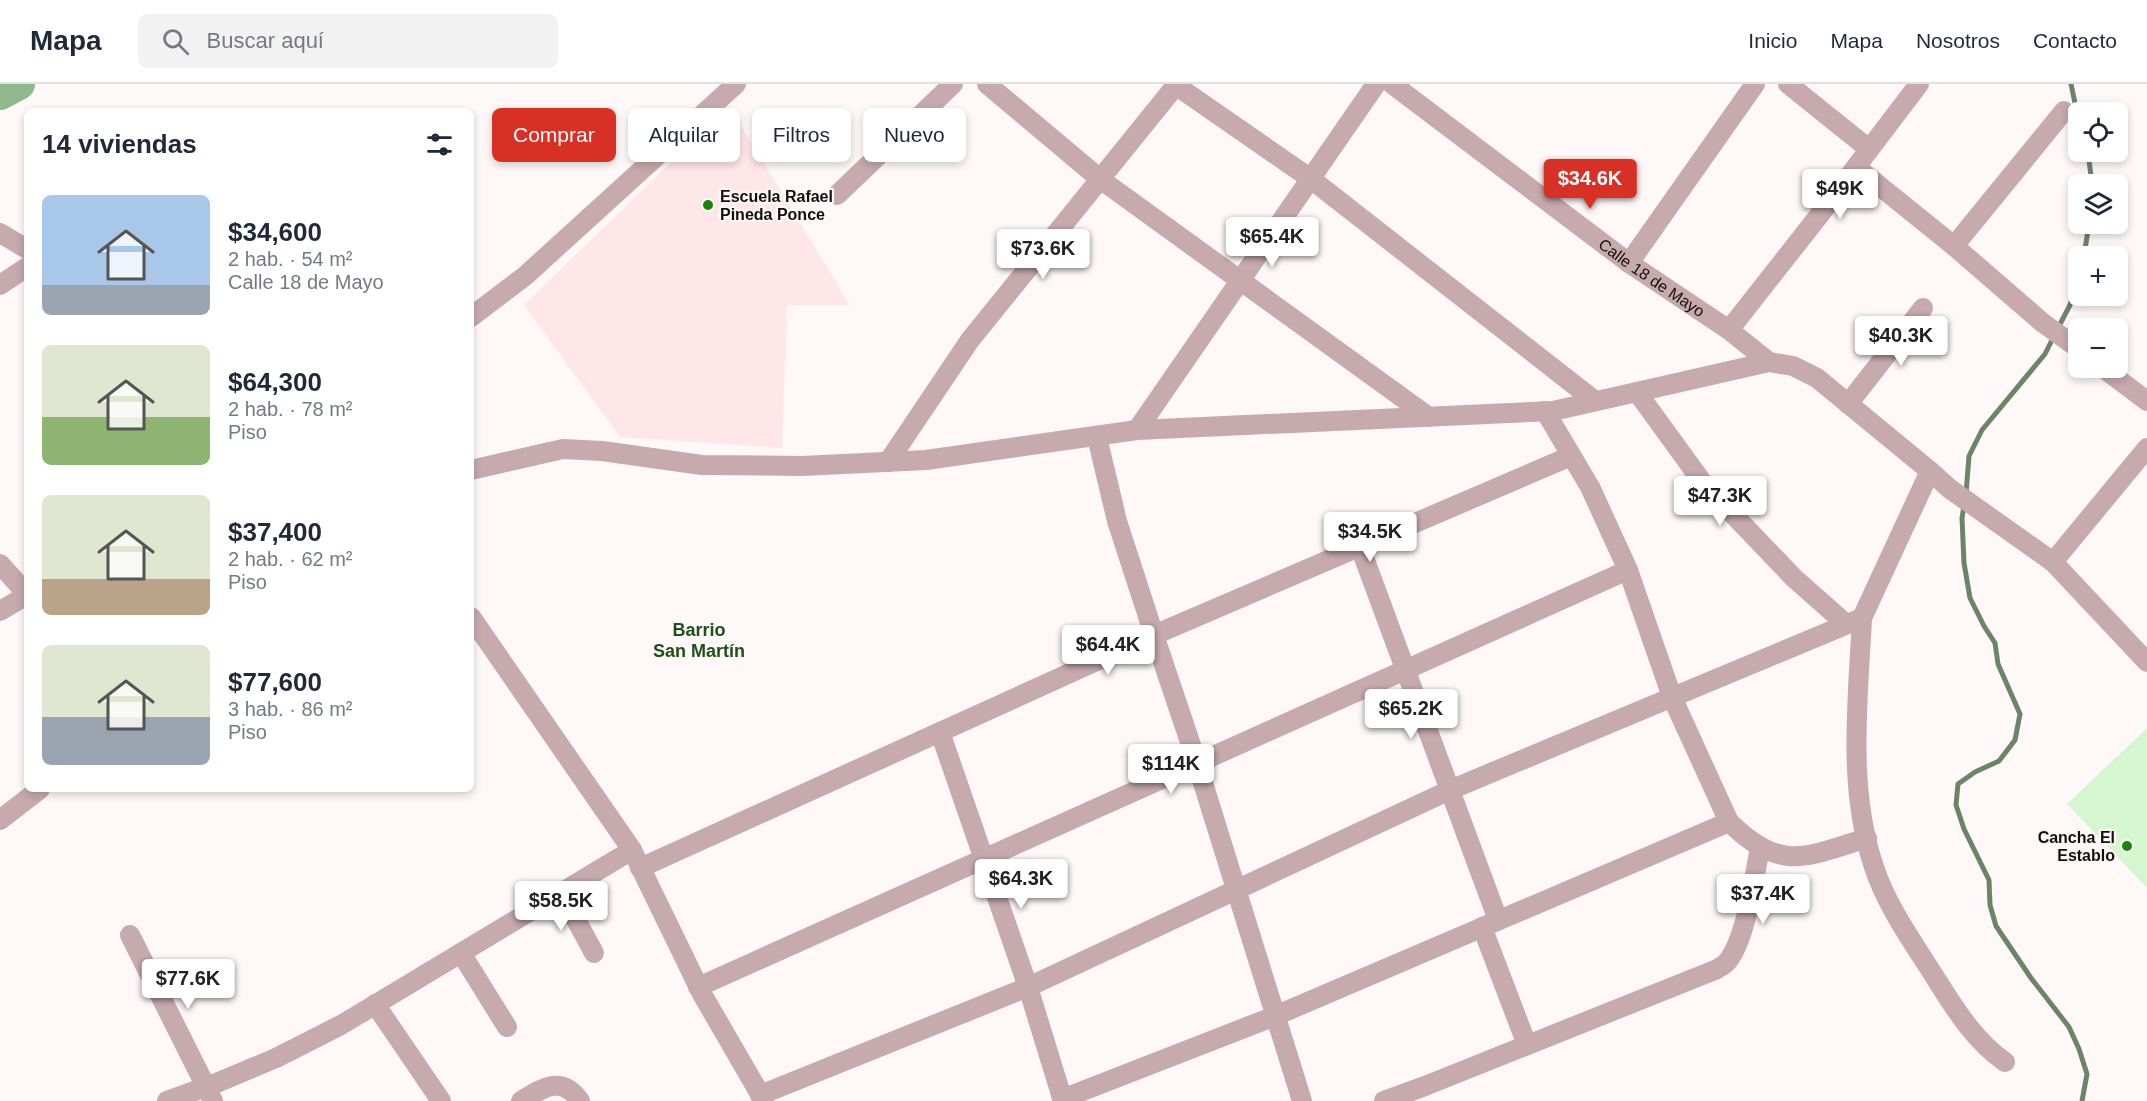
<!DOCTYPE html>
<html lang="es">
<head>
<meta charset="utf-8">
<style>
  body { margin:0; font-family:Arial,sans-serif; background:#f2f2f3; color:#1f2937; height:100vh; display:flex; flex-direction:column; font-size:22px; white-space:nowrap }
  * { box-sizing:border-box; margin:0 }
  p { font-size:20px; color:#747a83 }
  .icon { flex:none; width:33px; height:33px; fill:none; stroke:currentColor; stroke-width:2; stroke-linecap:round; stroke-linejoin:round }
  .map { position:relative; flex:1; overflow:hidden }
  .panel { position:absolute; left:24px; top:24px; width:450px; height:684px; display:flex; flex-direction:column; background:#fff; border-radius:9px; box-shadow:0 3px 9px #0003 }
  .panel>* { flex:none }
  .guide { position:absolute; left:492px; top:24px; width:570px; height:54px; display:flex; gap:12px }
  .controls { position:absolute; left:2068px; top:18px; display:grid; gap:12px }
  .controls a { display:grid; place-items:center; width:60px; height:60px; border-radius:9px; background:#fff; box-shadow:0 3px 9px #0003; font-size:30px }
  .price { position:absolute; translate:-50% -51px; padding:0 14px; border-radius:6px; background:#fff; color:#222; font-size:20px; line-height:39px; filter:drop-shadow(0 2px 3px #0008) }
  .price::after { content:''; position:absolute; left:50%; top:36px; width:18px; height:14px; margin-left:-9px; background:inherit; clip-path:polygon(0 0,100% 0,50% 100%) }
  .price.selected { background:#d93025; color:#fff }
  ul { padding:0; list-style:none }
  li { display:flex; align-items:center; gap:18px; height:150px; padding:0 18px }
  li span { display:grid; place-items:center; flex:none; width:168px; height:120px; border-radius:9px; color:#555 }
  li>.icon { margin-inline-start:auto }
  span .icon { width:72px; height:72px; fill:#fffc; stroke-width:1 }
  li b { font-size:26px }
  h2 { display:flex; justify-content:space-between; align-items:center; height:72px; padding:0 18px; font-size:26px }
  .pill { padding:0 21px; border-radius:9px; background:#fff; box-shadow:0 3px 9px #0003; font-size:21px; line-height:54px }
  .pill.selected { background:#d93025; color:#fff }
  header { display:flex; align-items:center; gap:36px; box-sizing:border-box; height:84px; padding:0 30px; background:#fff; border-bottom:2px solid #e0e1e3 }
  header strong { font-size:28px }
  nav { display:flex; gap:33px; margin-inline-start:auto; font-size:21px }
  .search { width:420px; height:54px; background:#f2f2f3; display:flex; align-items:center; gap:15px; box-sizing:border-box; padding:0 21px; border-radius:9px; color:#747a83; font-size:22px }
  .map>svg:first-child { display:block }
</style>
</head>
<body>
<header>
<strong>Mapa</strong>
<div class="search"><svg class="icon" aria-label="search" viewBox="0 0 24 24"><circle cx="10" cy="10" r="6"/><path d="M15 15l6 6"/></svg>Buscar aquí</div>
<nav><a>Inicio</a><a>Mapa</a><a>Nosotros</a><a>Contacto</a></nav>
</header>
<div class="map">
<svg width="2147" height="1017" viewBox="0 0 2147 1017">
  <rect width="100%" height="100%" fill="#fef8f8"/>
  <path fill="#ffe6e8" d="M729,22L850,221H787L782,364L620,353L524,221Z"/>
  <path fill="#d4f7cf" d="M2147,644V804L2067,720Z"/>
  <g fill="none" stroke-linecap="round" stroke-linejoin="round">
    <path stroke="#6c8567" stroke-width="5" d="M2071,0L2079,38
      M2088,68L2092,100
      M2084,172L2089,140
      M2058,244L2070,221L2079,193
      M1966,410L1969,372L1982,346L2045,270L2054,252
      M1964,422L1962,434L1964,479L1970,514L1984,542L1995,559L1998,580L2020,630L2015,656L1999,677L1975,688L1958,700L1956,721L1964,745L1989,796L1990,821L1996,842L2031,894L2069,943L2079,965L2087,990L2082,1017"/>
    <path stroke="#92b88d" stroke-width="32" d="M0,10L19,0"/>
    <g stroke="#c6aaad" stroke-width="20">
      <path d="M987,0L1100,95L1429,333"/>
      <path d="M1174,0L1311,95L1595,317"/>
      <path id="s1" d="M1392,0L1629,179L1729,246L1769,278"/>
      <path d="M1788,0L1869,65"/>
      <path d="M1856,83L1954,162L2043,239L2079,265"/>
      <path d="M837,111L953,0"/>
      <path d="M0,149L27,165"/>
      <path d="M1954,162L2064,27"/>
      <path d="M1629,179L1755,0"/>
      <path d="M0,201L27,183"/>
      <path d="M471,233L525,192L736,0"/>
      <path d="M1729,246L1821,129L1919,0"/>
      <path d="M2103,284L2147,317"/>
      <path d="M1637,308L1703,399L1794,494L1846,540"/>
      <path d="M1848,320L1923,224"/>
      <path d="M1137,346L1376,0"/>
      <path d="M1097,353L1117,437L1154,551L1571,372"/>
      <path d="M888,378L970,256L1177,0"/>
      <path d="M471,386L563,365L602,367L702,381L802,382L926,376L1137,346L1553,327L1769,278L1793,282L1817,294L1930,387L1950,405L2053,478L2147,578"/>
      <path d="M1360,463L1498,836"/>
      <path d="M2053,478L2147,364"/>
      <path d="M0,480L27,510"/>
      <path d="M0,527L27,511"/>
      <path d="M471,533L632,766L702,910L764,1017"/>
      <path d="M1862,534L1930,387"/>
      <path d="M940,648L1028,903L1063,1017"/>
      <path d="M0,736L40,705"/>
      <path d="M1729,738C1781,788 1804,774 1867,754"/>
      <path d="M640,784L1154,551L1194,670L1302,1017"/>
      <path d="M561,808L594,869"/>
      <path d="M1482,843L1527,961"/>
      <path d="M130,851L213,1017"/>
      <path d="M461,869L507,943"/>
      <path d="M698,903L1628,486"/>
      <path d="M375,920L441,1017"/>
      <path d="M760,1011L1028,903L1450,706L1862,534C1858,617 1847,703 1874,783C1886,820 1910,854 1931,887C1952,920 1972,955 2005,978"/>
      <path d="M1062,1015L1275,932L1729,738L1672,613L1628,486L1590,403L1545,327"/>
      <path d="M167,1017L214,1000L276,974L341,941L632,766"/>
      <path d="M521,1017C544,1003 562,991 580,1017"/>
      <path d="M1384,1017L1425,1002L1715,886C1719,884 1724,881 1727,878C1746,856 1754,793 1760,764"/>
    </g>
  </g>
  <g fill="#158705" stroke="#fef8f8" stroke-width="2">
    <circle cx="708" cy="121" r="6"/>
    <circle cx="2127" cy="762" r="6"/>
  </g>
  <g text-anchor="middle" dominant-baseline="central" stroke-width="4.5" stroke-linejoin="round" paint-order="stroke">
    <g font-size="16" font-weight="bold" fill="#140f0f" stroke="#fef8f8" text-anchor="start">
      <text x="720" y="112">Escuela Rafael<tspan x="720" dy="18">Pineda Ponce</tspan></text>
      <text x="2115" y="753" text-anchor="end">Cancha El<tspan x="2115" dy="18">Establo</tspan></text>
    </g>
    <g font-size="16" fill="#140f0f" stroke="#fef8f8">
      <text stroke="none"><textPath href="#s1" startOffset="324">Calle 18 de Mayo</textPath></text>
    </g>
    <g font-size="18" font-weight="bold" fill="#1f501a" stroke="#fef8f8">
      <text x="699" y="546">Barrio<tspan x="699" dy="21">San Martín</tspan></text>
    </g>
  </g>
</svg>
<div class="controls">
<a><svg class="icon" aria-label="locate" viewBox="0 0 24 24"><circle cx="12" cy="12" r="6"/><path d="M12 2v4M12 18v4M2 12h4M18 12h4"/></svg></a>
<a><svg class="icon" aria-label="layers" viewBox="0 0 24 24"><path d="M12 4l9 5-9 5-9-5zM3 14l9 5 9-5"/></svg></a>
<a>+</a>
<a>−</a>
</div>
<b class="price selected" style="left:1590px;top:126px">$34.6K</b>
<b class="price" style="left:1840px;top:136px">$49K</b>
<b class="price" style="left:1272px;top:184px">$65.4K</b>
<b class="price" style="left:1043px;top:196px">$73.6K</b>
<b class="price" style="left:1901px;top:283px">$40.3K</b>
<b class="price" style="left:1720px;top:443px">$47.3K</b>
<b class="price" style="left:1370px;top:479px">$34.5K</b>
<b class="price" style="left:1108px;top:592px">$64.4K</b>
<b class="price" style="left:1411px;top:656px">$65.2K</b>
<b class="price" style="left:1171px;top:711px">$114K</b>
<b class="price" style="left:1021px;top:826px">$64.3K</b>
<b class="price" style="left:1763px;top:841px">$37.4K</b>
<b class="price" style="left:561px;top:848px">$58.5K</b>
<b class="price" style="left:188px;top:926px">$77.6K</b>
<div class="guide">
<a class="pill selected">Comprar</a>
<a class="pill">Alquilar</a>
<a class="pill">Filtros</a>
<a class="pill">Nuevo</a>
</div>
<section class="panel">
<h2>14 viviendas<svg class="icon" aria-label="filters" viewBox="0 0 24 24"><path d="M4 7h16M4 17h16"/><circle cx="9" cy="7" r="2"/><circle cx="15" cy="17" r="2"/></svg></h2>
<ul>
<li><span style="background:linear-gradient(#a9c7e8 75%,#9aa5b1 0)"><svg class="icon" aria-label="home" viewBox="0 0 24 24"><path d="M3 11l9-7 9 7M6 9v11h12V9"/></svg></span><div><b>$34,600</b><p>2 hab. · 54 m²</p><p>Calle 18 de Mayo</p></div></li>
<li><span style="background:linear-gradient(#dfe7d0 60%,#8fb573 0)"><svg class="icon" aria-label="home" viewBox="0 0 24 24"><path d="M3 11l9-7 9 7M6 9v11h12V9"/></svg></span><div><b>$64,300</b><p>2 hab. · 78 m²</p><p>Piso</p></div></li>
<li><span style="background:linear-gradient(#dfe7d0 70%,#b9a48a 0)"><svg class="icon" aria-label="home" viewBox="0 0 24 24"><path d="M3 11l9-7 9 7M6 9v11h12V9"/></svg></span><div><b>$37,400</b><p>2 hab. · 62 m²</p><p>Piso</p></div></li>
<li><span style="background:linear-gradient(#dfe7d0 60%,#9aa5b1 0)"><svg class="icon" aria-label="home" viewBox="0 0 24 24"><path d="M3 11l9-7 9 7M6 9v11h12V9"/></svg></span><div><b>$77,600</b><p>3 hab. · 86 m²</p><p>Piso</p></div></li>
</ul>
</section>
</div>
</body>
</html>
